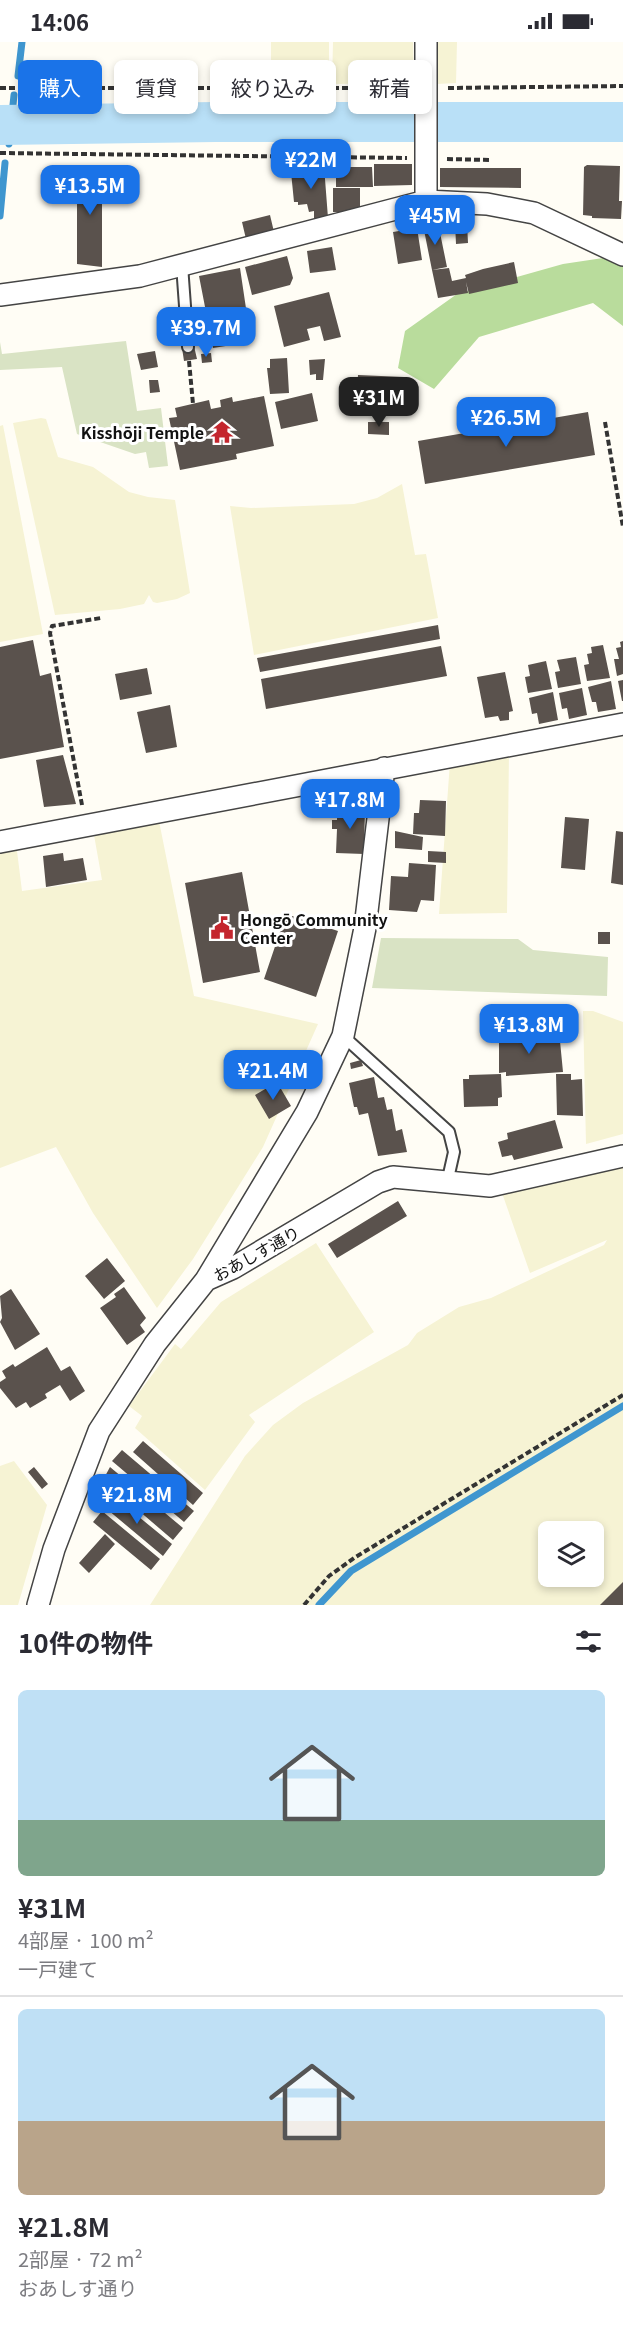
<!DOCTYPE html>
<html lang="ja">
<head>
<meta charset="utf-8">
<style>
  body { margin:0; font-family:Georgia,"Noto Sans JP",serif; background:#f2f2f3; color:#2b2b33; height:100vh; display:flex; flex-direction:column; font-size:22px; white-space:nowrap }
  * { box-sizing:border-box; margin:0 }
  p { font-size:20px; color:#7c7c81 }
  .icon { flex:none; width:33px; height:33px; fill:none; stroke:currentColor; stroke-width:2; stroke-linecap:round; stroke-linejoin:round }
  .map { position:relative; height:1563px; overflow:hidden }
  .drawer { display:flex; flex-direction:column; background:#fff; flex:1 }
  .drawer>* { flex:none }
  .hud { position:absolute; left:18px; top:18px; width:588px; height:54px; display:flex; gap:12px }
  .buttons { position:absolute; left:538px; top:1479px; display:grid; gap:12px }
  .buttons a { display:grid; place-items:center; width:66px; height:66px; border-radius:9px; background:#fff; box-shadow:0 3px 9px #0003; font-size:30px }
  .price { position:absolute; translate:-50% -51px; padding:0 14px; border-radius:12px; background:#1a73e8; color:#fff; font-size:20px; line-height:39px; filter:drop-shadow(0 2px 3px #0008) }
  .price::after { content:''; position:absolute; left:50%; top:36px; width:18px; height:14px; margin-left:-9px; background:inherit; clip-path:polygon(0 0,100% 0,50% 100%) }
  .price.current { background:#222; color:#fff }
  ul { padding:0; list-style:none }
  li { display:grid; align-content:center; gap:12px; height:318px; padding:0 18px }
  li+li { border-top:2px solid #e1e1e2 }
  li span { display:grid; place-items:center; height:186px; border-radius:9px; color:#555 }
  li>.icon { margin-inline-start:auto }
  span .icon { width:108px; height:108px; fill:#fffc; stroke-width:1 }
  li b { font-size:26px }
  h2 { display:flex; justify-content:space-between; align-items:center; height:72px; padding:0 18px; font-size:26px }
  .pill { padding:0 21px; border-radius:9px; background:#fff; box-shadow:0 3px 9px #0003; font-size:21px; line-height:54px }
  .pill.current { background:#1a73e8; color:#fff }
  .status { display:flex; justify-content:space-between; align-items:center; height:42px; padding:0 30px; background:#fff; direction:ltr }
  .status svg { height:16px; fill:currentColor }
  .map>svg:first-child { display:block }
</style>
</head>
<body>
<div class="status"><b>14:06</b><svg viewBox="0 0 49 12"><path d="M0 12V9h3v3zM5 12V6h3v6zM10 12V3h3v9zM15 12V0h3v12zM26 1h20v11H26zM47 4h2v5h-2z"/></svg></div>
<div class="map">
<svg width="623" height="1563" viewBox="0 0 623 1563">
  <rect width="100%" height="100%" fill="#fffdf5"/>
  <path fill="#f6f3d4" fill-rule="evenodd" d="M271,0H329V38L273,39L271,36Z
    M333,0H413L414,41L332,42Z
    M435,0H457L456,41L437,42L433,38Z
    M41,376L46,377L58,415L93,425L129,450L148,455L175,458L190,551L177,557L157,561L153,560L149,553L144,562L120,567L55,573L13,381Z
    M3,383L43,592L0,600V384Z
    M402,442L415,513L426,512L438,576L254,613L230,464L251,466L354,462L377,456Z
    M509,710L507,871L439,872L450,720Z
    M159,779L194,954L318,982L263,1105L193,1217L157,1266L93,1171L56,1105L0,1126V811L17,809L22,849L102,838L94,793Z
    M583,969H593L623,980V1092L586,1102Z
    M623,1121V1563H150L245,1414L273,1383L303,1361L408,1303L417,1291L459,1265L491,1256L604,1203L607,1198L530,1231L502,1151ZM549,1490H594V1534H549Z
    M316,1201L374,1290L249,1373L255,1380L205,1448L135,1386L142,1374L129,1364L175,1302L181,1307L221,1260Z
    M14,1419L47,1463L18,1563H0V1424Z"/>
  <path fill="#b9dc9c" d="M623,213V284L593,261L479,295L434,347L398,326L405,289L457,252L563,222Z"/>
  <path fill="#d9e3c4" d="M126,299L137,369L161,366L168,424L149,426L146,410L135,412L77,392L62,325L0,328V300L2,312Z
    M381,896L518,897L533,908L608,915L607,954L372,946Z"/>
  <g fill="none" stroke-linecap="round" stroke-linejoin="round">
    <path stroke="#3f96cf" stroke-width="7" d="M18,34L22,0
      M9,102L14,53
      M0,174L5,121
      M319,1563L351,1529L623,1364"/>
    <path stroke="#b9e0f7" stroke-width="40" d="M0,83L216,80H623"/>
  </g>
  <path fill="#5a524d" d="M374,122H412V143L374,144Z
    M587,123L620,124L619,159H622L621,177L592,176V174L583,173L584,125Z
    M324,124L328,176L314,178V169L309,170L307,162L298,163V160H294L291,130H295V127Z
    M77,125H102V225L77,222Z
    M336,125H372L373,145H336Z
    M440,126H521V146L440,145Z
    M333,146H360V170H333Z
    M270,173L274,190L246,197L242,180Z
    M438,181L447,225L432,228L423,183Z
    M455,181H467L468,201L456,202Z
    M417,186L422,218L398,222L393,190Z
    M332,205L336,228L310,231L307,209Z
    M287,214L293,236L290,243L252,253L245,225Z
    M514,220L518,241L469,252L466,240L468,251L438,256L432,228L449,226L452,239L466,236L465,233L483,227Z
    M240,226L251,300L213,306L199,234Z
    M329,250L341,295L324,299L320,284L307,287L310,298L284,305L274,264Z
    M194,304L197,317L184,319L182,306Z
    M155,309L158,325L141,328L137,312Z
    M211,311L212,320L202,321L201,312Z
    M287,316L289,351L270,352L267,326H270V317Z
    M325,317L323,338H316V332L310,333L309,318Z
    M358,333L404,335L403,371L356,370Z
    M149,338H158L160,350L150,351Z
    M312,351L318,379L281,387L275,360Z
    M264,354L274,404L236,412L237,417L180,428L169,376L177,375L175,366L209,358L211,367L221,365L220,358L232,355L233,360Z
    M588,370L595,413L425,442L418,399Z
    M368,380H389V393L368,392Z
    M438,583L440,597L260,630L257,616Z
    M33,598L40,634L51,631L64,705L0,717V605Z
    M623,599V632L617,634L614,617H619L616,606L621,605L620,600Z
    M603,603L610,636L587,639L584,623L589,622L587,612L592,611L591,605Z
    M441,604L447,634L266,667L261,637Z
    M576,615L581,642L558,646L555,630L560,629L557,618Z
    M546,619L552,647L528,651L525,635L530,634L528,623Z
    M147,626L152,652L120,658L115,632Z
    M505,630L513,669L509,670V678L500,679L498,674L485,676L477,635Z
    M623,638V659H622L618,639Z
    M611,639L616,667L598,670L596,660H592L588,645Z
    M582,646L587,673L569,677L567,666L562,667L559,651Z
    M553,650L558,678L539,682L537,671L532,672L529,656Z
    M170,663L177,705L146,711L137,670Z
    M63,713L76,762L44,765L36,718Z
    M367,743L368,762L336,763V745Z
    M420,758L446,759L445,794L413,792L414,771H419Z
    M337,764L365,765L364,812L336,811L337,787H332V778H337Z
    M565,775L589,777L585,828L561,826Z
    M395,789L423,795L422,808L395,806Z
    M616,789L623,790V843L611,841Z
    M428,809L446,810V821L428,820Z
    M63,811L64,819L83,816L87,838L46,845L43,814Z
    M409,821L436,823L434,859L421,858L417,870L389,868L391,834L408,835Z
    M242,830L260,930L203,941L185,841Z
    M286,872L338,889L316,955L264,937Z
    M598,890H610V902H598Z
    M511,974L512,976L529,975L530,987L491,994L490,976Z
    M531,990V995L553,994L554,1000L560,999L563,1030L506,1034V1030L499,1031V992Z
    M361,1018L363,1024L351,1027L350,1021Z
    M501,1032L502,1055L498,1056V1064L464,1065L463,1037H469V1033Z
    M556,1032H571V1038L582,1037L583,1074L557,1073Z
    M374,1035L378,1056L384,1055L387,1068L392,1067L396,1089L402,1087L407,1110L378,1114L368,1071L359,1073L357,1065H354L349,1041Z
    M277,1040L291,1064L269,1077L255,1053Z
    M555,1078L563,1106L514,1118L512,1113L502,1115L498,1100L508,1097L507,1091Z
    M398,1159L407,1174L337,1216L328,1202Z
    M107,1216L125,1239L104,1257L85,1234Z
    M124,1245L146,1276L140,1283L145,1290L127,1303L100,1266L116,1255L114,1252Z
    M11,1247L40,1292L15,1308L0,1280L2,1276L0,1254Z
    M47,1305L61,1329L70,1324L85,1349L70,1359L60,1343L45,1352L47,1356L30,1366L26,1360L16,1366L0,1346V1340L6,1336L2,1329L13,1322L15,1325Z
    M143,1399L203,1451L193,1463L133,1410Z
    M122,1408L194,1469L184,1480L112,1419Z
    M34,1425L48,1442L42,1447L28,1430Z
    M110,1425L183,1486L173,1498L103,1438Z
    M111,1452L172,1502L163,1514L102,1463Z
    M102,1469L160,1517L151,1528L93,1480Z
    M105,1492L115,1502L89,1531L79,1521Z
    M623,1540V1563H600Z"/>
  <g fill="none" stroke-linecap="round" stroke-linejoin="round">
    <g stroke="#444" stroke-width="14">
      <path id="lane" d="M182,223L188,305
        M343,994L449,1090L454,1110L447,1141"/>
    </g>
    <g stroke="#444" stroke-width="24">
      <path id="street" d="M426,0V159
        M0,253L140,234L426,159L487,162L534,171L623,213
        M0,800L623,682
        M206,1238L307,1070L343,994L365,886L384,726
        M38,1563L54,1507L99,1389L155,1302L206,1238L233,1226L378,1140L393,1135L490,1144L623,1114"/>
    </g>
    <path stroke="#333" stroke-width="4" stroke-dasharray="6 3" stroke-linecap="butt" d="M0,46H404
      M448,46L623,44
      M0,111L407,116
      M447,117L489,118
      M189,319L193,362
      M605,380L623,485
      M82,763L50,591L52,584L101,576
      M304,1563L329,1534L354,1516L623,1353"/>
    <use href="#lane" stroke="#fff" stroke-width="10"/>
    <use href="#street" stroke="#fff" stroke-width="21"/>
  </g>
  <defs>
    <g id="temple-bare" transform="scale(1.8)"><path d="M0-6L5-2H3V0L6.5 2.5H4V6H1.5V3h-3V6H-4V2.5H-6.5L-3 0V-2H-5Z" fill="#c4262e" stroke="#fff" stroke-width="2.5" paint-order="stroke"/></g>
    <g id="civic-bare" transform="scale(1.8)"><path d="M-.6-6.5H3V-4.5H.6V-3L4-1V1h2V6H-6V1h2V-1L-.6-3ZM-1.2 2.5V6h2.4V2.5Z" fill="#c4262e" stroke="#fff" stroke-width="2.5" paint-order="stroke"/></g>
  </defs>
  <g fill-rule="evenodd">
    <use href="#temple-bare" x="222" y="390"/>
    <use href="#civic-bare" x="222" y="886"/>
  </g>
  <g text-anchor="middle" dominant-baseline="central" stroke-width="6" stroke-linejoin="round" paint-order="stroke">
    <g font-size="16" font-weight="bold" fill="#111" stroke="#fff" text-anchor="end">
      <text x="204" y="390">Kisshōji Temple</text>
      <text x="240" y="877" text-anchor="start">Hongō Community<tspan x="240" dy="18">Center</tspan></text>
    </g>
    <g font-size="16" fill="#111" stroke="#fff">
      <text transform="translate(256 1211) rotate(-29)">おあしす通り</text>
    </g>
  </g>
</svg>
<div class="buttons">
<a><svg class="icon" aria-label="layers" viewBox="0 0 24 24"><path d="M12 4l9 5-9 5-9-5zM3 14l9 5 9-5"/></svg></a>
</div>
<b class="price" style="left:311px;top:148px">¥22M</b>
<b class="price" style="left:90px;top:174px">¥13.5M</b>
<b class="price" style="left:435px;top:204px">¥45M</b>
<b class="price" style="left:206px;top:316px">¥39.7M</b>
<b class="price current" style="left:379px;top:386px">¥31M</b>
<b class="price" style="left:506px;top:406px">¥26.5M</b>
<b class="price" style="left:350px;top:788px">¥17.8M</b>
<b class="price" style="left:529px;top:1013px">¥13.8M</b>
<b class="price" style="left:273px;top:1059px">¥21.4M</b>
<b class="price" style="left:137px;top:1483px">¥21.8M</b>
<div class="hud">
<a class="pill current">購入</a>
<a class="pill">賃貸</a>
<a class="pill">絞り込み</a>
<a class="pill">新着</a>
</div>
</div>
<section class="drawer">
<h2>10件の物件<svg class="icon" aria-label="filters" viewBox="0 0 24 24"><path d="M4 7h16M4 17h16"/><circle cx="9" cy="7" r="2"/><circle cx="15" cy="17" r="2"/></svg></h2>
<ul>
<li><span style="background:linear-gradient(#bfe0f5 70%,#7fa58c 0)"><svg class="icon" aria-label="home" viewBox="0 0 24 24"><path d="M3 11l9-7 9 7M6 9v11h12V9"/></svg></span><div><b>¥31M</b><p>4部屋 · 100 m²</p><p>一戸建て</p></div></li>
<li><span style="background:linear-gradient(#bfe0f5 60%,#b9a48a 0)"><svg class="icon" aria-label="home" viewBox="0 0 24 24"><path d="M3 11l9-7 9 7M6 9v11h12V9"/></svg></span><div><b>¥21.8M</b><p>2部屋 · 72 m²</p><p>おあしす通り</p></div></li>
</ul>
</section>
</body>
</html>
